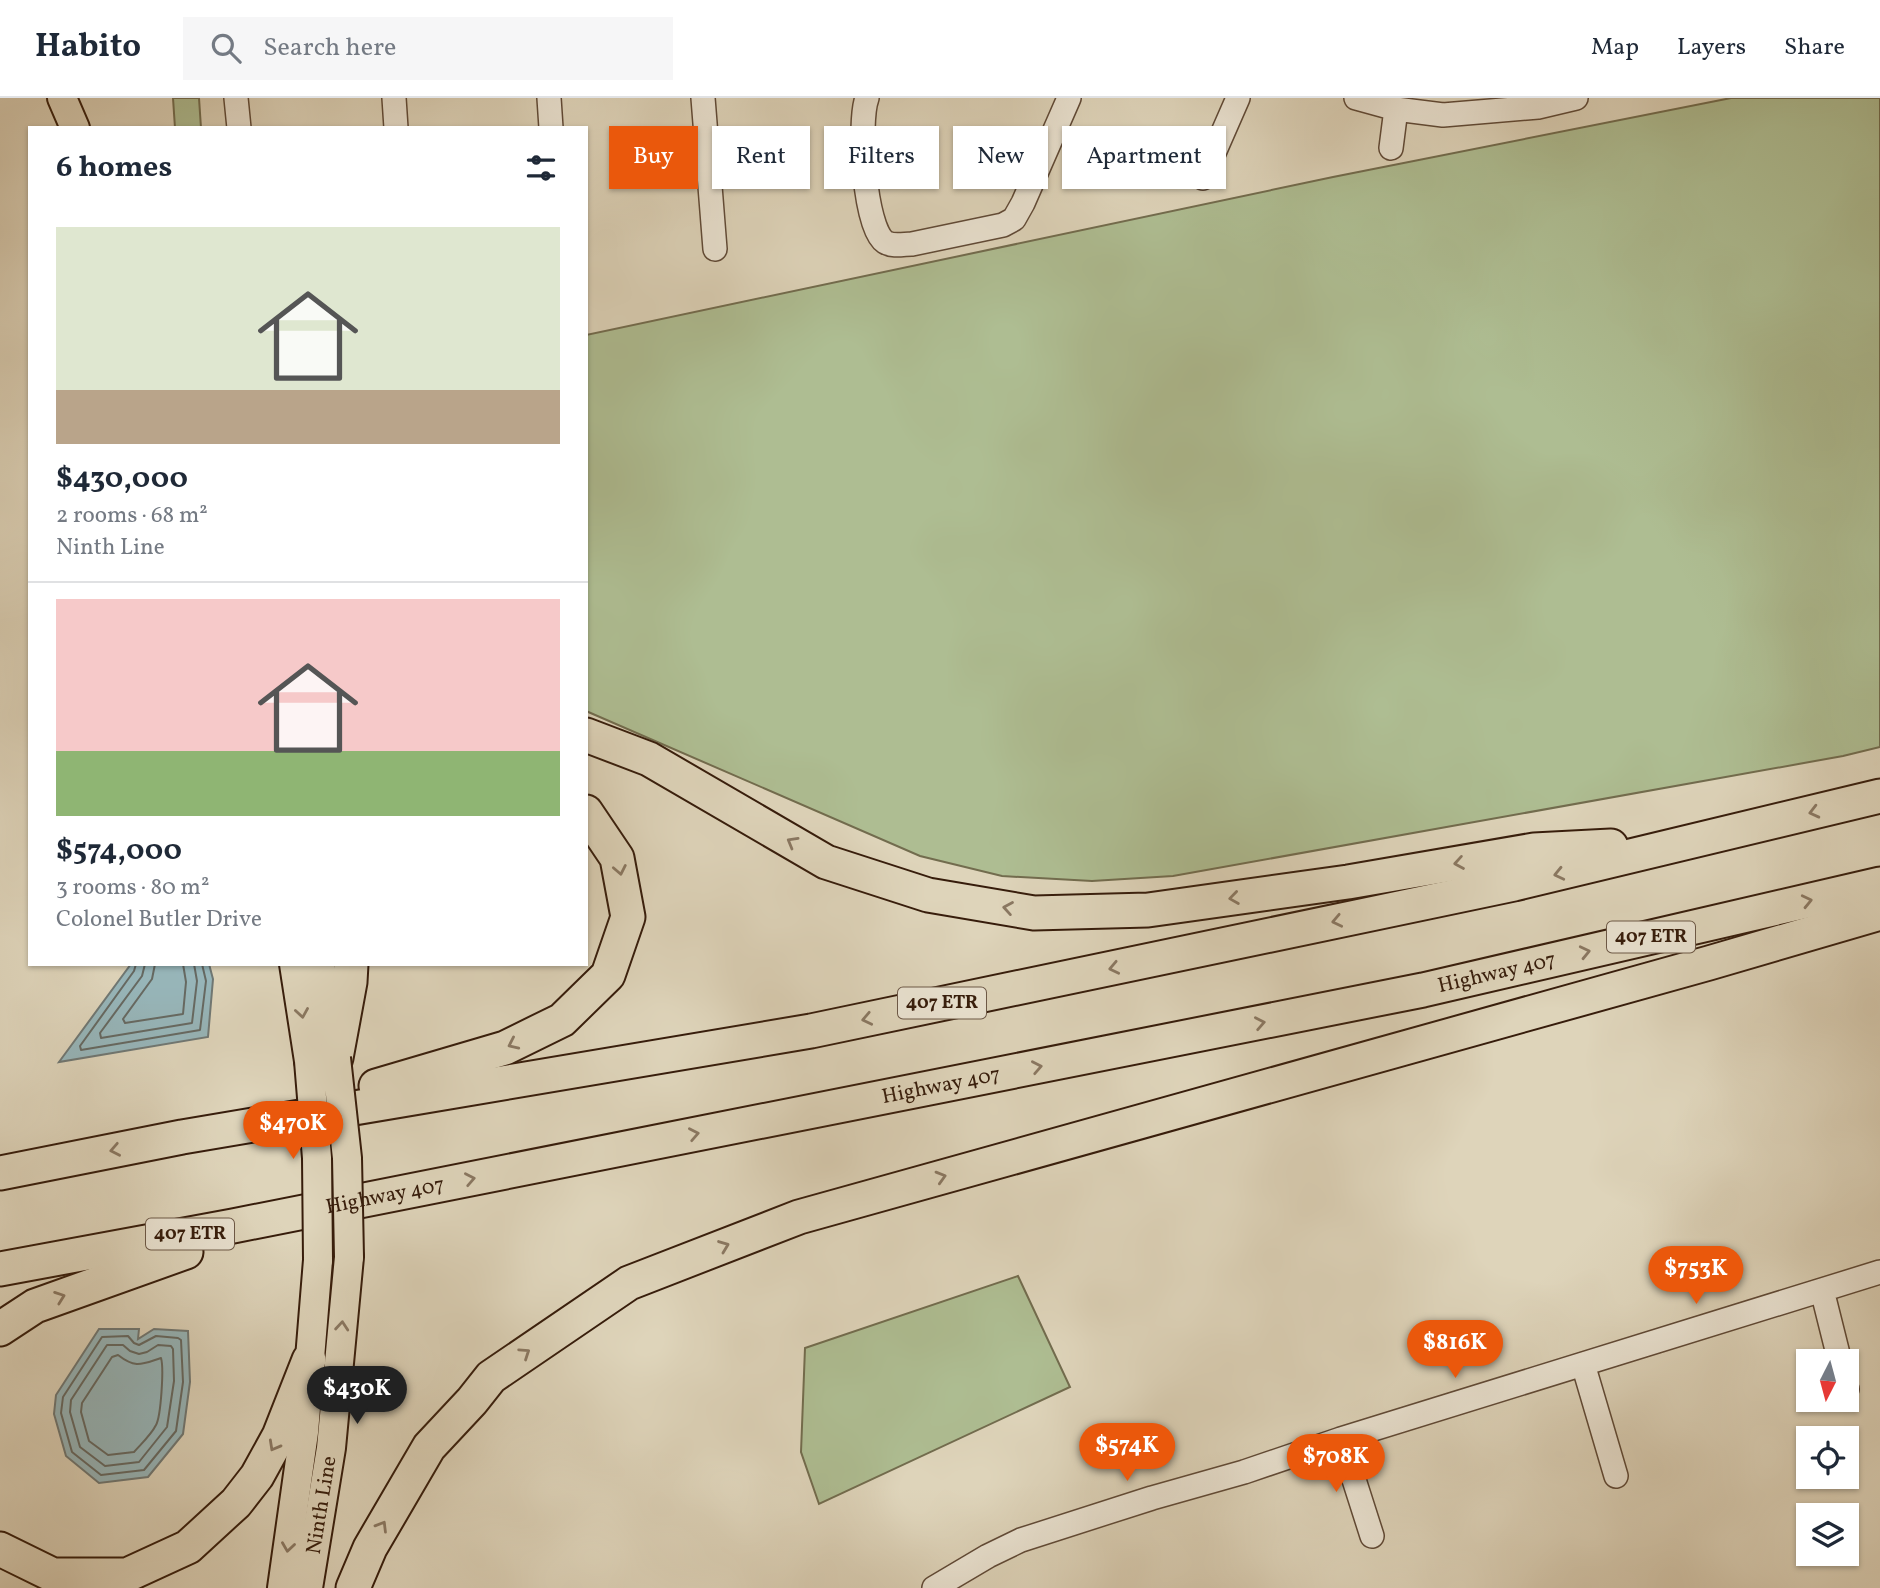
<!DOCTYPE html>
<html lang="en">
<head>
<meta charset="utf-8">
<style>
  body { margin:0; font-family:Vollkorn,serif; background:#f6f6f7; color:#1f2937; height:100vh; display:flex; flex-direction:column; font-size:26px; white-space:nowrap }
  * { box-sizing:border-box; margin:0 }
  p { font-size:23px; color:#747a83 }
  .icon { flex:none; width:38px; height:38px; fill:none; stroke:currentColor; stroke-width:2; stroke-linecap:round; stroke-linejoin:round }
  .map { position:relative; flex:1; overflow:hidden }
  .panel { position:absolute; left:28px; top:28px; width:560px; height:840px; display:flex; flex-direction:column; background:#fff; border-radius:0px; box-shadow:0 2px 5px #0004 }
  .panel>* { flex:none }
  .top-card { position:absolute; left:609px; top:28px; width:665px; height:63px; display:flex; gap:14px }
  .needle { width:46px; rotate:186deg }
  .buttons { position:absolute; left:1796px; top:1251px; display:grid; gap:14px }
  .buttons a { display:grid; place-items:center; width:63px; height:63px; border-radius:0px; background:#fff; box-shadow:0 2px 5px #0004; font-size:35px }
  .price { position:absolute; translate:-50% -60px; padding:0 16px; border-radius:24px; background:#ea580c; color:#fff; font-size:23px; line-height:46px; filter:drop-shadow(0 2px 4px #0008) }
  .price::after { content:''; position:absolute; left:50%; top:42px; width:21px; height:16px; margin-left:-10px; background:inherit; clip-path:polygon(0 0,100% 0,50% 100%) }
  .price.on { background:#222; color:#fff }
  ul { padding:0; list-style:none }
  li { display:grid; align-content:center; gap:14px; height:371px; padding:0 28px }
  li+li { border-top:2px solid #e0e1e3 }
  li span { display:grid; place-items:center; height:217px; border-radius:0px; color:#555 }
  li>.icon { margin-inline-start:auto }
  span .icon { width:126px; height:126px; fill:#fffc; stroke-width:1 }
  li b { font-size:30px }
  h2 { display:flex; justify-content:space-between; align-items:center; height:84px; padding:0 28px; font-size:30px }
  .pill { padding:0 24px; border-radius:0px; background:#fff; box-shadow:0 2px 5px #0004; font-size:24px; line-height:63px }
  .pill.on { background:#ea580c; color:#fff }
  header { display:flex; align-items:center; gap:42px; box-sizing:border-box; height:98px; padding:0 35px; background:#fff; border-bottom:2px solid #e0e1e3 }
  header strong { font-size:33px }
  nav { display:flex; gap:38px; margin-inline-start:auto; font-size:24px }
  .search { width:490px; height:63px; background:#f6f6f7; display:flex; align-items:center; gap:18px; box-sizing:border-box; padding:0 24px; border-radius:0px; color:#747a83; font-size:26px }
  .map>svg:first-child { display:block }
</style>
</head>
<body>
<header>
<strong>Habito</strong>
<div class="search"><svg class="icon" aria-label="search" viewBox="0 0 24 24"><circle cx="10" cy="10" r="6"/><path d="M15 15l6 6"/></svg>Search here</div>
<nav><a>Map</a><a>Layers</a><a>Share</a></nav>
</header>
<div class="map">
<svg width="1880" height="1490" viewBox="0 0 1880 1490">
  <rect width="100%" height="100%" fill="#ded4ba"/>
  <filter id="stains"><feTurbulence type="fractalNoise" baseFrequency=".00286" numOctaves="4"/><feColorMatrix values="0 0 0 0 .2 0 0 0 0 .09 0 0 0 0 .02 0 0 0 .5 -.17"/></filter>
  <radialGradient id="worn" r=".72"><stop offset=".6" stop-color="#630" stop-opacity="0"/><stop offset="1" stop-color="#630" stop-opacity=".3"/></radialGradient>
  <path fill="#aebd92" stroke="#726c4e" stroke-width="2" d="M173,0H199L201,30H175Z
    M1731,0H1880V649L1843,658L1173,778L1092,783L1002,778L920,758L586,613V237L1333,79Z
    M1018,1178L1070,1289L819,1406L801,1354L805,1250Z"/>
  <path fill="#97b6ba" stroke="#707874" stroke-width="2" d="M131,866H209L213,881L208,939L59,964Z
    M99,1231H139L138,1241L154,1231L188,1233L190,1284L183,1336L148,1379L99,1385L66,1358L54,1316L56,1297Z"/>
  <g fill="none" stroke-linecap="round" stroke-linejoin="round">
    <path stroke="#666962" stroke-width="2" d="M136,866L134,873L80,948L81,952L200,932L206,883L202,866
      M145,866L142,878L100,935L101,940L192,925L197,883L194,866
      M155,866L152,881L123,921L125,925L183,916L186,884L183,866
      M128,1238L134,1245L139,1247L156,1238L178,1240L181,1242L183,1284L176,1333L144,1372L101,1377L72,1354L61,1315L63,1299L102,1239Z
      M107,1247H123L130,1253L139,1256L147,1254L158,1247L171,1248L173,1251L174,1283L167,1329L139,1364L105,1368L80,1349L70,1314L71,1302Z
      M118,1257C136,1271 142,1266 161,1260C164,1270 161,1318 156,1327C151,1337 141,1346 134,1354L108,1357L89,1343L81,1314L82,1305L112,1259Z"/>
    <g stroke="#604a37" stroke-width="26">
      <path id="minor" d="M236,0L239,30
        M394,0L396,30
        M549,0L551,30
        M703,0L715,151
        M867,0C858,23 864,130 885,144C893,149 904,146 912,146L1003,127L1014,121L1023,105L1069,0
        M1356,0L1396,11L1443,17L1538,9L1576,0
        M1391,50L1396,11
        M1203,80L1238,0
        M1822,1192L1840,1264
        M1583,1266L1616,1378
        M1846,1289L1847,1291
        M1341,1341L1372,1438
        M934,1490L988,1458L1021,1442L1152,1400L1244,1374L1341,1341L1880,1174"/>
    </g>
    <g stroke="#361c0b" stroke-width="32">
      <g id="major">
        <path d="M62,0L75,30"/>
        <path d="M294,866L309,963"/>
        <path d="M320,866L334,950"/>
        <path d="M282,1490L304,1334L318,1162"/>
        <path id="s1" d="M308,1490L331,1350L349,1159"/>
      </g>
    </g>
    <g stroke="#361c0b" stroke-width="37">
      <g id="highway">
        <path d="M586,637L649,661L826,764L928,797L1034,815L1148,812L1348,784L1534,752L1611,748"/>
        <path d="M336,960L350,884L351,866"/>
        <path d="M376,988L505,950L562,922L608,877L628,819L617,760L586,714"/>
        <path d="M0,1075L182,1039L811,933L1514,786L1880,698"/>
        <path id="s2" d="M0,1171L233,1128L1423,892L1880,786"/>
        <path d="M0,1231L35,1208L186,1154"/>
        <path d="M0,1451L53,1477H127L188,1449L236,1405L257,1378L279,1338L309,1262"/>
        <path d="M353,1490L370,1450L429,1349L472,1303L491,1279L629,1185L799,1119L1709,865L1880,815"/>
      </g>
    </g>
    <use href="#minor" stroke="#eae3d2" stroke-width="23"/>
    <use href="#major" stroke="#ded4ba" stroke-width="28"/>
    <use href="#highway" stroke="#ded4ba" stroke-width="33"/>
    <g stroke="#361c0b" stroke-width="32" stroke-linecap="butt">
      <path id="major-bridge" d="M336,960L347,1060L349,1159
        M309,963L317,1060L318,1162"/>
    </g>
    <use href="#major-bridge" stroke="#ded4ba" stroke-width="28"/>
  </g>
  <defs><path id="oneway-chevron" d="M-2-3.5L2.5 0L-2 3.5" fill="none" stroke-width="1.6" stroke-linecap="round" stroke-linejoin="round" transform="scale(1.75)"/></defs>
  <g stroke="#8a7862">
    <use href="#oneway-chevron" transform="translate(1814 714) rotate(166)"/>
    <use href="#oneway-chevron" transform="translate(792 744) rotate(-150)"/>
    <use href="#oneway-chevron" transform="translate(1459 765) rotate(170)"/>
    <use href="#oneway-chevron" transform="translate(620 772) rotate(79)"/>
    <use href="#oneway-chevron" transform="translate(1559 776) rotate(167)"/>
    <use href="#oneway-chevron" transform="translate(1234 800) rotate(172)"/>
    <use href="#oneway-chevron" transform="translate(1807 803) rotate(-13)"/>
    <use href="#oneway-chevron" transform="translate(1008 810) rotate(-170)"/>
    <use href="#oneway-chevron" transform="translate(1337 823) rotate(168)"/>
    <use href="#oneway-chevron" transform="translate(1585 854) rotate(-13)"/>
    <use href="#oneway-chevron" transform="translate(1114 870) rotate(168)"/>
    <use href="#oneway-chevron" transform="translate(302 915) rotate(81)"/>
    <use href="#oneway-chevron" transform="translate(867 921) rotate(168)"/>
    <use href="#oneway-chevron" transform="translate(1260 925) rotate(-11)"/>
    <use href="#oneway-chevron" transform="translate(513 946) rotate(155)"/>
    <use href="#oneway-chevron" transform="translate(1037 969) rotate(-11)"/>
    <use href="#oneway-chevron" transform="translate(694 1036) rotate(-11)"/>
    <use href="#oneway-chevron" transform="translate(115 1052) rotate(169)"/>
    <use href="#oneway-chevron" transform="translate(941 1079) rotate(-16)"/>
    <use href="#oneway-chevron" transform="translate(470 1081) rotate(-11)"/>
    <use href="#oneway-chevron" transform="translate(724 1148) rotate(-21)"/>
    <use href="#oneway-chevron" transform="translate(60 1199) rotate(-20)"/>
    <use href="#oneway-chevron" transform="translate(342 1228) rotate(-85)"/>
    <use href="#oneway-chevron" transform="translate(525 1255) rotate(-34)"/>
    <use href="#oneway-chevron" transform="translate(274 1348) rotate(119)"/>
    <use href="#oneway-chevron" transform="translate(382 1428) rotate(-59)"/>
    <use href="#oneway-chevron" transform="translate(288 1449) rotate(98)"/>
  </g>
  <g text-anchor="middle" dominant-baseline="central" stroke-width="7" stroke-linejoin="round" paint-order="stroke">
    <g fill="#eae3d2" stroke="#6c5847" stroke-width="2">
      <rect x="1607" y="823.5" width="88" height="31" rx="5"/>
      <rect x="898" y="889.5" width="88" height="31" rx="5"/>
      <rect x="146" y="1120.5" width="88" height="31" rx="5"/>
    </g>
    <g font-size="19" font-weight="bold" fill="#361c0b">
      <text x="1651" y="839">407 ETR</text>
      <text x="942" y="905">407 ETR</text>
      <text x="190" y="1136">407 ETR</text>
    </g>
    <g font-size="21" fill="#361c0b" stroke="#eae3d2">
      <text stroke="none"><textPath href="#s2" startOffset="1526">Highway 407</textPath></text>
      <text stroke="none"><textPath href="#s2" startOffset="959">Highway 407</textPath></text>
      <text stroke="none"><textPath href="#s2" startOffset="392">Highway 407</textPath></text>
      <text stroke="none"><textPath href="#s1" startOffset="84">Ninth Line</textPath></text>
    </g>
  </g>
  <rect width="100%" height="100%" filter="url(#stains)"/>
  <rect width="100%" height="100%" fill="url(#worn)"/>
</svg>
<div class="buttons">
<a><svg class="needle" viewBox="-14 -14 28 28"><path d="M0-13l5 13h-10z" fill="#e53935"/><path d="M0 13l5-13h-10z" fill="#747a83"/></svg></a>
<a><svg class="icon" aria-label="locate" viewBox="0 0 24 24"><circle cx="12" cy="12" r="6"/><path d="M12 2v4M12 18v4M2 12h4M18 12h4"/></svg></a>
<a><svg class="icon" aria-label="layers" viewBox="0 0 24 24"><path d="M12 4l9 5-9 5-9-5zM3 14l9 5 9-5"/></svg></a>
</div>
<b class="price" style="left:293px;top:1063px">$470K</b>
<b class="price" style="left:1696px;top:1208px">$753K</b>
<b class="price" style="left:1455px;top:1282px">$816K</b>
<b class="price on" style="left:357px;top:1328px">$430K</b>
<b class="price" style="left:1127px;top:1385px">$574K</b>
<b class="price" style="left:1336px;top:1396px">$708K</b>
<div class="top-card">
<a class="pill on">Buy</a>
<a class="pill">Rent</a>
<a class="pill">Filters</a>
<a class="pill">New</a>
<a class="pill">Apartment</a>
</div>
<section class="panel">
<h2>6 homes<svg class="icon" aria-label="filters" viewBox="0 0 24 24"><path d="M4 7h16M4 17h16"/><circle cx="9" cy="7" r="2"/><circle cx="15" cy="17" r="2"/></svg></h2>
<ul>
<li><span style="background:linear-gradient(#dfe7d0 75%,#b9a48a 0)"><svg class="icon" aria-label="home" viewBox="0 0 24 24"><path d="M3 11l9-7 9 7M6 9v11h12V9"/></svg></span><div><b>$430,000</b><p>2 rooms · 68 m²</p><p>Ninth Line</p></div></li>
<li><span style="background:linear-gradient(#f6c9c9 70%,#8fb573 0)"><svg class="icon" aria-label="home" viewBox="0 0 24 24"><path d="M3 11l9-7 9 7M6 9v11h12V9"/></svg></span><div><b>$574,000</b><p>3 rooms · 80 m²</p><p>Colonel Butler Drive</p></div></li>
</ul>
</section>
</div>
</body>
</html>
